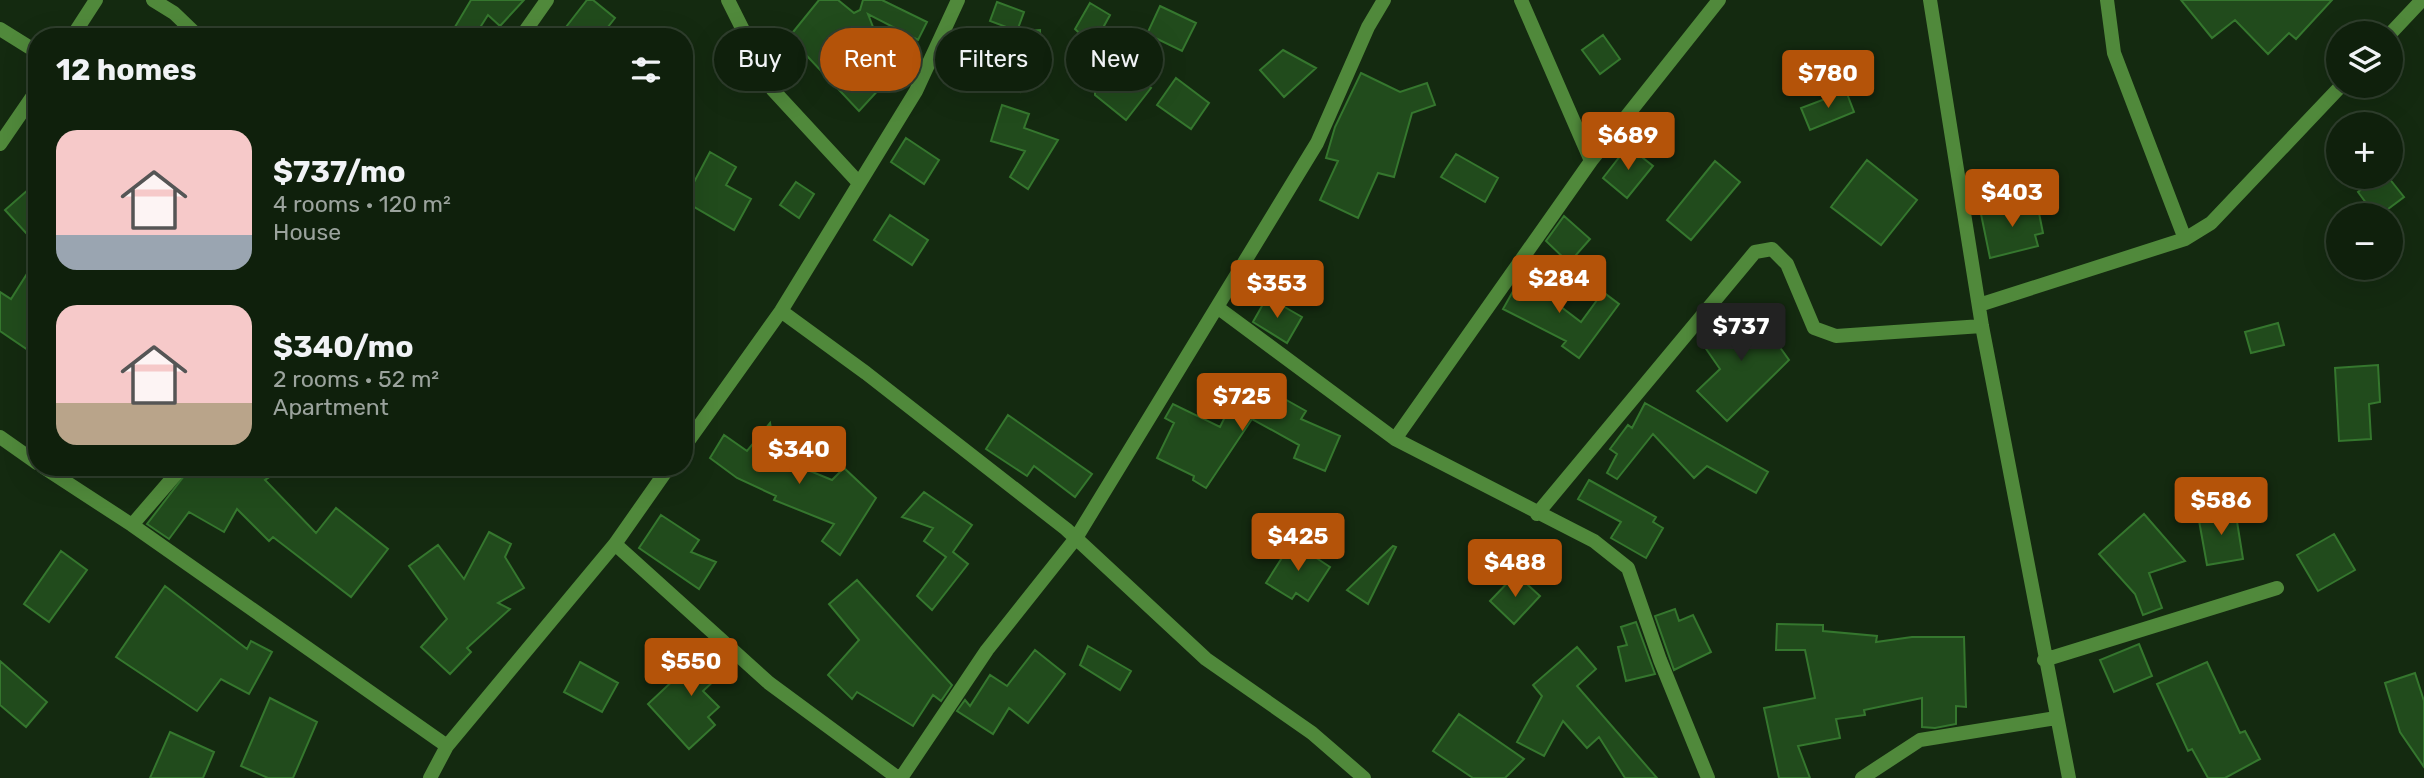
<!DOCTYPE html>
<html lang="en">
<head>
<meta charset="utf-8">
<style>
  body { margin:0; font-family:Rubik,sans-serif; background:#1d2d1a; color:#f1f3f6; height:100vh; display:flex; flex-direction:column; font-size:26px; white-space:nowrap }
  * { box-sizing:border-box; margin:0 }
  p { font-size:23px; color:#9ba39d }
  .icon { flex:none; width:38px; height:38px; fill:none; stroke:currentColor; stroke-width:2; stroke-linecap:round; stroke-linejoin:round }
  .map { position:relative; flex:1; overflow:hidden }
  .details { position:absolute; left:28px; top:28px; width:665px; height:448px; display:flex; flex-direction:column; background:#0f200c; border-radius:28px; box-shadow:0 7px 28px #0002,0 0 0 2px #2f3e2d }
  .details>* { flex:none }
  .banner { position:absolute; left:714px; top:28px; width:665px; height:63px; display:flex; gap:14px }
  .fabs { position:absolute; left:2326px; top:21px; display:grid; gap:14px }
  .fabs a { display:grid; place-items:center; width:77px; height:77px; border-radius:50%; background:#0f200c; box-shadow:0 7px 28px #0002,0 0 0 2px #2f3e2d; font-size:35px }
  .price { position:absolute; translate:-50% -60px; padding:0 16px; border-radius:7px; background:#b45309; color:#fff; font-size:23px; line-height:46px; filter:drop-shadow(0 2px 4px #0008) }
  .price::after { content:''; position:absolute; left:50%; top:42px; width:21px; height:16px; margin-left:-10px; background:inherit; clip-path:polygon(0 0,100% 0,50% 100%) }
  .price.active { background:#222; color:#fff }
  ul { padding:0; list-style:none }
  li { display:flex; align-items:center; gap:21px; height:175px; padding:0 28px }
  li span { display:grid; place-items:center; flex:none; width:196px; height:140px; border-radius:21px; color:#555 }
  li>.icon { margin-inline-start:auto }
  span .icon { width:84px; height:84px; fill:#fffc; stroke-width:1 }
  li b { font-size:30px }
  h2 { display:flex; justify-content:space-between; align-items:center; height:84px; padding:0 28px; font-size:30px }
  .chip { padding:0 24px; border-radius:32px; background:#0f200c; box-shadow:0 7px 28px #0002,0 0 0 2px #2f3e2d; font-size:24px; line-height:63px }
  .chip.active { background:#b45309; color:#fff }
  .map>svg:first-child { display:block }
</style>
</head>
<body>
<div class="map">
<svg width="2424" height="778" viewBox="0 0 2424 778">
  <rect width="100%" height="100%" fill="#142a10"/>
  <path fill="#214b1c" stroke="#35772e" stroke-width="2" d="M471,0H524L500,26L488,15L474,37H449Z
    M587,0H593L615,18L600,37H578L566,27Z
    M819,0H838L854,13L860,10L863,0H882L927,22L918,40L868,14L873,27L836,43L882,86L859,111L789,37Z
    M2181,0H2332L2296,39L2289,33L2268,54L2235,20L2212,38Z
    M997,2L1024,12L1017,31L990,21Z
    M1090,3L1110,15L1093,46L1075,29Z
    M1160,6L1196,23L1182,51L1147,34Z
    M1040,30L1041,63L1027,64L1020,92L998,87L1012,32Z
    M1603,35L1620,59L1600,74L1582,50Z
    M1283,50L1316,68L1284,97L1260,70Z
    M1117,60L1151,88L1126,120L1095,95V86Z
    M1361,73L1400,92L1427,83L1435,105L1412,113L1394,177L1378,173L1358,218L1320,200L1338,161L1326,158L1335,127Z
    M1176,78L1209,103L1191,129L1157,105Z
    M1846,91L1854,112L1810,130L1801,108Z
    M1002,105L1029,114L1024,128L1058,140L1028,189L1010,177L1025,151L991,141Z
    M906,138L939,160L924,184L891,162Z
    M1628,146L1653,166L1627,198L1603,178Z
    M710,152L736,167L726,185L751,199L734,230L684,201Z
    M1456,154L1498,178L1485,202L1441,177Z
    M1867,160L1917,200L1881,245L1831,207Z
    M1715,161L1740,182L1691,240L1667,220Z
    M2352,177H2388L2404,197L2380,215H2375L2358,192L2363,188Z
    M37,182V245L5,210Z
    M796,182L814,194L799,218L780,205Z
    M2037,203L2043,233L2035,235L2038,246L1990,258L1981,214Z
    M890,215L928,240L912,265L874,240Z
    M1564,216L1590,239L1569,263L1546,241Z
    M37,258V336L28,350L0,331V292L11,299Z
    M1521,277L1556,295L1552,300L1581,322L1603,292L1619,304L1579,358L1562,346L1566,341L1503,309Z
    M1267,297L1302,317L1287,343L1253,322Z
    M1751,307L1789,360L1727,421L1697,391L1720,369L1702,343Z
    M2278,323L2284,345L2251,353L2245,332Z
    M2378,365L2380,402L2369,404L2371,439L2339,441L2335,368Z
    M1245,377L1306,411L1301,419L1340,436L1325,471L1294,458L1299,445L1252,419L1206,488L1193,480L1194,476L1157,458L1174,423L1165,418L1173,404L1220,427Z
    M1645,403L1768,472L1756,493L1707,466L1694,478L1653,434L1617,479L1607,473L1617,454L1610,449L1628,425L1632,428Z
    M1008,415L1092,474L1075,497L1034,466L1027,476L986,449Z
    M770,423L776,457L832,480L844,468L876,498L840,555L822,541L834,524L774,500L776,496L737,478L710,458L724,435L747,451Z
    M191,467H285L265,480L316,533L336,508L388,549L351,597L273,537L269,541L237,509L224,532L189,512L169,539L147,524Z
    M1589,480L1656,517L1653,522L1663,528L1646,558L1611,538L1621,522L1578,499Z
    M924,492L972,525L953,552L968,564L932,610L917,596L946,557L924,541L933,528L902,517Z
    M2235,509L2243,559L2207,565L2198,515Z
    M2144,514L2185,561L2149,573L2162,608L2143,615L2135,594L2099,554Z
    M661,515L699,540L691,552L716,562L699,589L639,548Z
    M489,532L511,544L505,557L524,588L498,603L510,609L467,648L471,652L450,674L421,647L447,619L409,566L438,545L464,579Z
    M2334,534L2355,570L2318,591L2297,555Z
    M1292,542L1330,567L1308,601L1296,593L1292,599L1266,583Z
    M1393,546L1396,547L1368,604L1347,590Z
    M61,551L87,570L49,622L24,604Z
    M1516,574L1540,596L1514,624L1490,601Z
    M857,580L952,685L941,701L933,695L913,726L857,692L852,699L828,675L859,640L829,604Z
    M165,586L247,649L251,641L272,652L249,694L221,679L197,711L116,657Z
    M1675,609L1679,621L1693,615L1711,652L1674,670L1655,616Z
    M1636,622L1655,674L1626,681L1618,647L1627,645L1621,627Z
    M1777,624L1823,625V631L1877,636L1876,642L1912,637H1964L1966,707L1956,706V724L1935,728L1922,727V698L1864,710L1865,715L1836,719L1840,738L1798,746L1810,778H1779L1764,708L1815,698L1805,650H1776Z
    M712,644L732,664L703,691L719,707L708,717L715,725L689,749L648,704Z
    M2139,644L2152,676L2114,692L2100,660Z
    M1088,646L1131,671L1120,690L1080,665Z
    M1577,647L1596,669L1577,686L1657,778H1625L1599,737L1587,748L1563,721L1544,756L1517,742L1542,696L1533,685Z
    M1035,650L1065,674L1028,723L1009,708L993,734L957,711L965,700L970,706L990,675L1007,686Z
    M0,661L47,702L26,727L0,705Z
    M580,662L618,683L602,712L564,692Z
    M2207,662L2240,733L2245,731L2260,759L2225,778H2208L2192,749L2188,751L2157,684Z
    M2415,673L2424,701V767L2400,732L2385,683Z
    M270,698L317,722L293,778H268L241,766Z
    M1459,714L1524,759L1505,778H1473L1433,751Z
    M170,732L214,752L203,778H150Z"/>
  <g fill="none" stroke-linecap="round" stroke-linejoin="round">
    <path stroke="#50893b" stroke-width="14" d="M153,0L174,13L199,37
      M728,0L773,90L859,183
      M1521,0L1591,161
      M1930,0L1982,326L2069,778
      M2107,0L2114,53L2185,239
      M0,29L37,52
      M2390,34L2422,0
      M72,37L96,0
      M521,37L547,0
      M0,144L37,90
      M1979,305L2185,239L2211,223L2341,86
      M1217,307L1395,439L1594,541L1628,568L1660,660L1708,778
      M781,311L866,373L1066,529L1206,659L1312,733L1364,778
      M0,437L37,463
      M1395,439L1591,161L1719,0
      M684,447L781,311L916,91L958,0
      M43,467L132,525L447,746
      M1537,514L1755,252L1772,249L1787,264L1814,328L1836,336L1982,326
      M132,525L182,467
      M615,544L769,683L898,778
      M2044,660L2277,588
      M430,778L447,746L615,544L669,467
      M901,778L987,650L1076,538L1317,143L1368,27L1384,0
      M1862,778L1920,740L2056,718"/>
  </g>
</svg>
<div class="fabs">
<a><svg class="icon" aria-label="layers" viewBox="0 0 24 24"><path d="M12 4l9 5-9 5-9-5zM3 14l9 5 9-5"/></svg></a>
<a>+</a>
<a>−</a>
</div>
<b class="price" style="left:1828px;top:110px">$780</b>
<b class="price" style="left:1628px;top:172px">$689</b>
<b class="price" style="left:2012px;top:229px">$403</b>
<b class="price" style="left:1559px;top:315px">$284</b>
<b class="price" style="left:1277px;top:320px">$353</b>
<b class="price active" style="left:1741px;top:363px">$737</b>
<b class="price" style="left:1242px;top:433px">$725</b>
<b class="price" style="left:799px;top:486px">$340</b>
<b class="price" style="left:2221px;top:537px">$586</b>
<b class="price" style="left:1298px;top:573px">$425</b>
<b class="price" style="left:1515px;top:599px">$488</b>
<b class="price" style="left:691px;top:698px">$550</b>
<div class="banner">
<a class="chip">Buy</a>
<a class="chip active">Rent</a>
<a class="chip">Filters</a>
<a class="chip">New</a>
</div>
<section class="details">
<h2>12 homes<svg class="icon" aria-label="filters" viewBox="0 0 24 24"><path d="M4 7h16M4 17h16"/><circle cx="9" cy="7" r="2"/><circle cx="15" cy="17" r="2"/></svg></h2>
<ul>
<li><span style="background:linear-gradient(#f6c9c9 75%,#9aa5b1 0)"><svg class="icon" aria-label="home" viewBox="0 0 24 24"><path d="M3 11l9-7 9 7M6 9v11h12V9"/></svg></span><div><b>$737/mo</b><p>4 rooms · 120 m²</p><p>House</p></div></li>
<li><span style="background:linear-gradient(#f6c9c9 70%,#b9a48a 0)"><svg class="icon" aria-label="home" viewBox="0 0 24 24"><path d="M3 11l9-7 9 7M6 9v11h12V9"/></svg></span><div><b>$340/mo</b><p>2 rooms · 52 m²</p><p>Apartment</p></div></li>
</ul>
</section>
</div>
</body>
</html>
